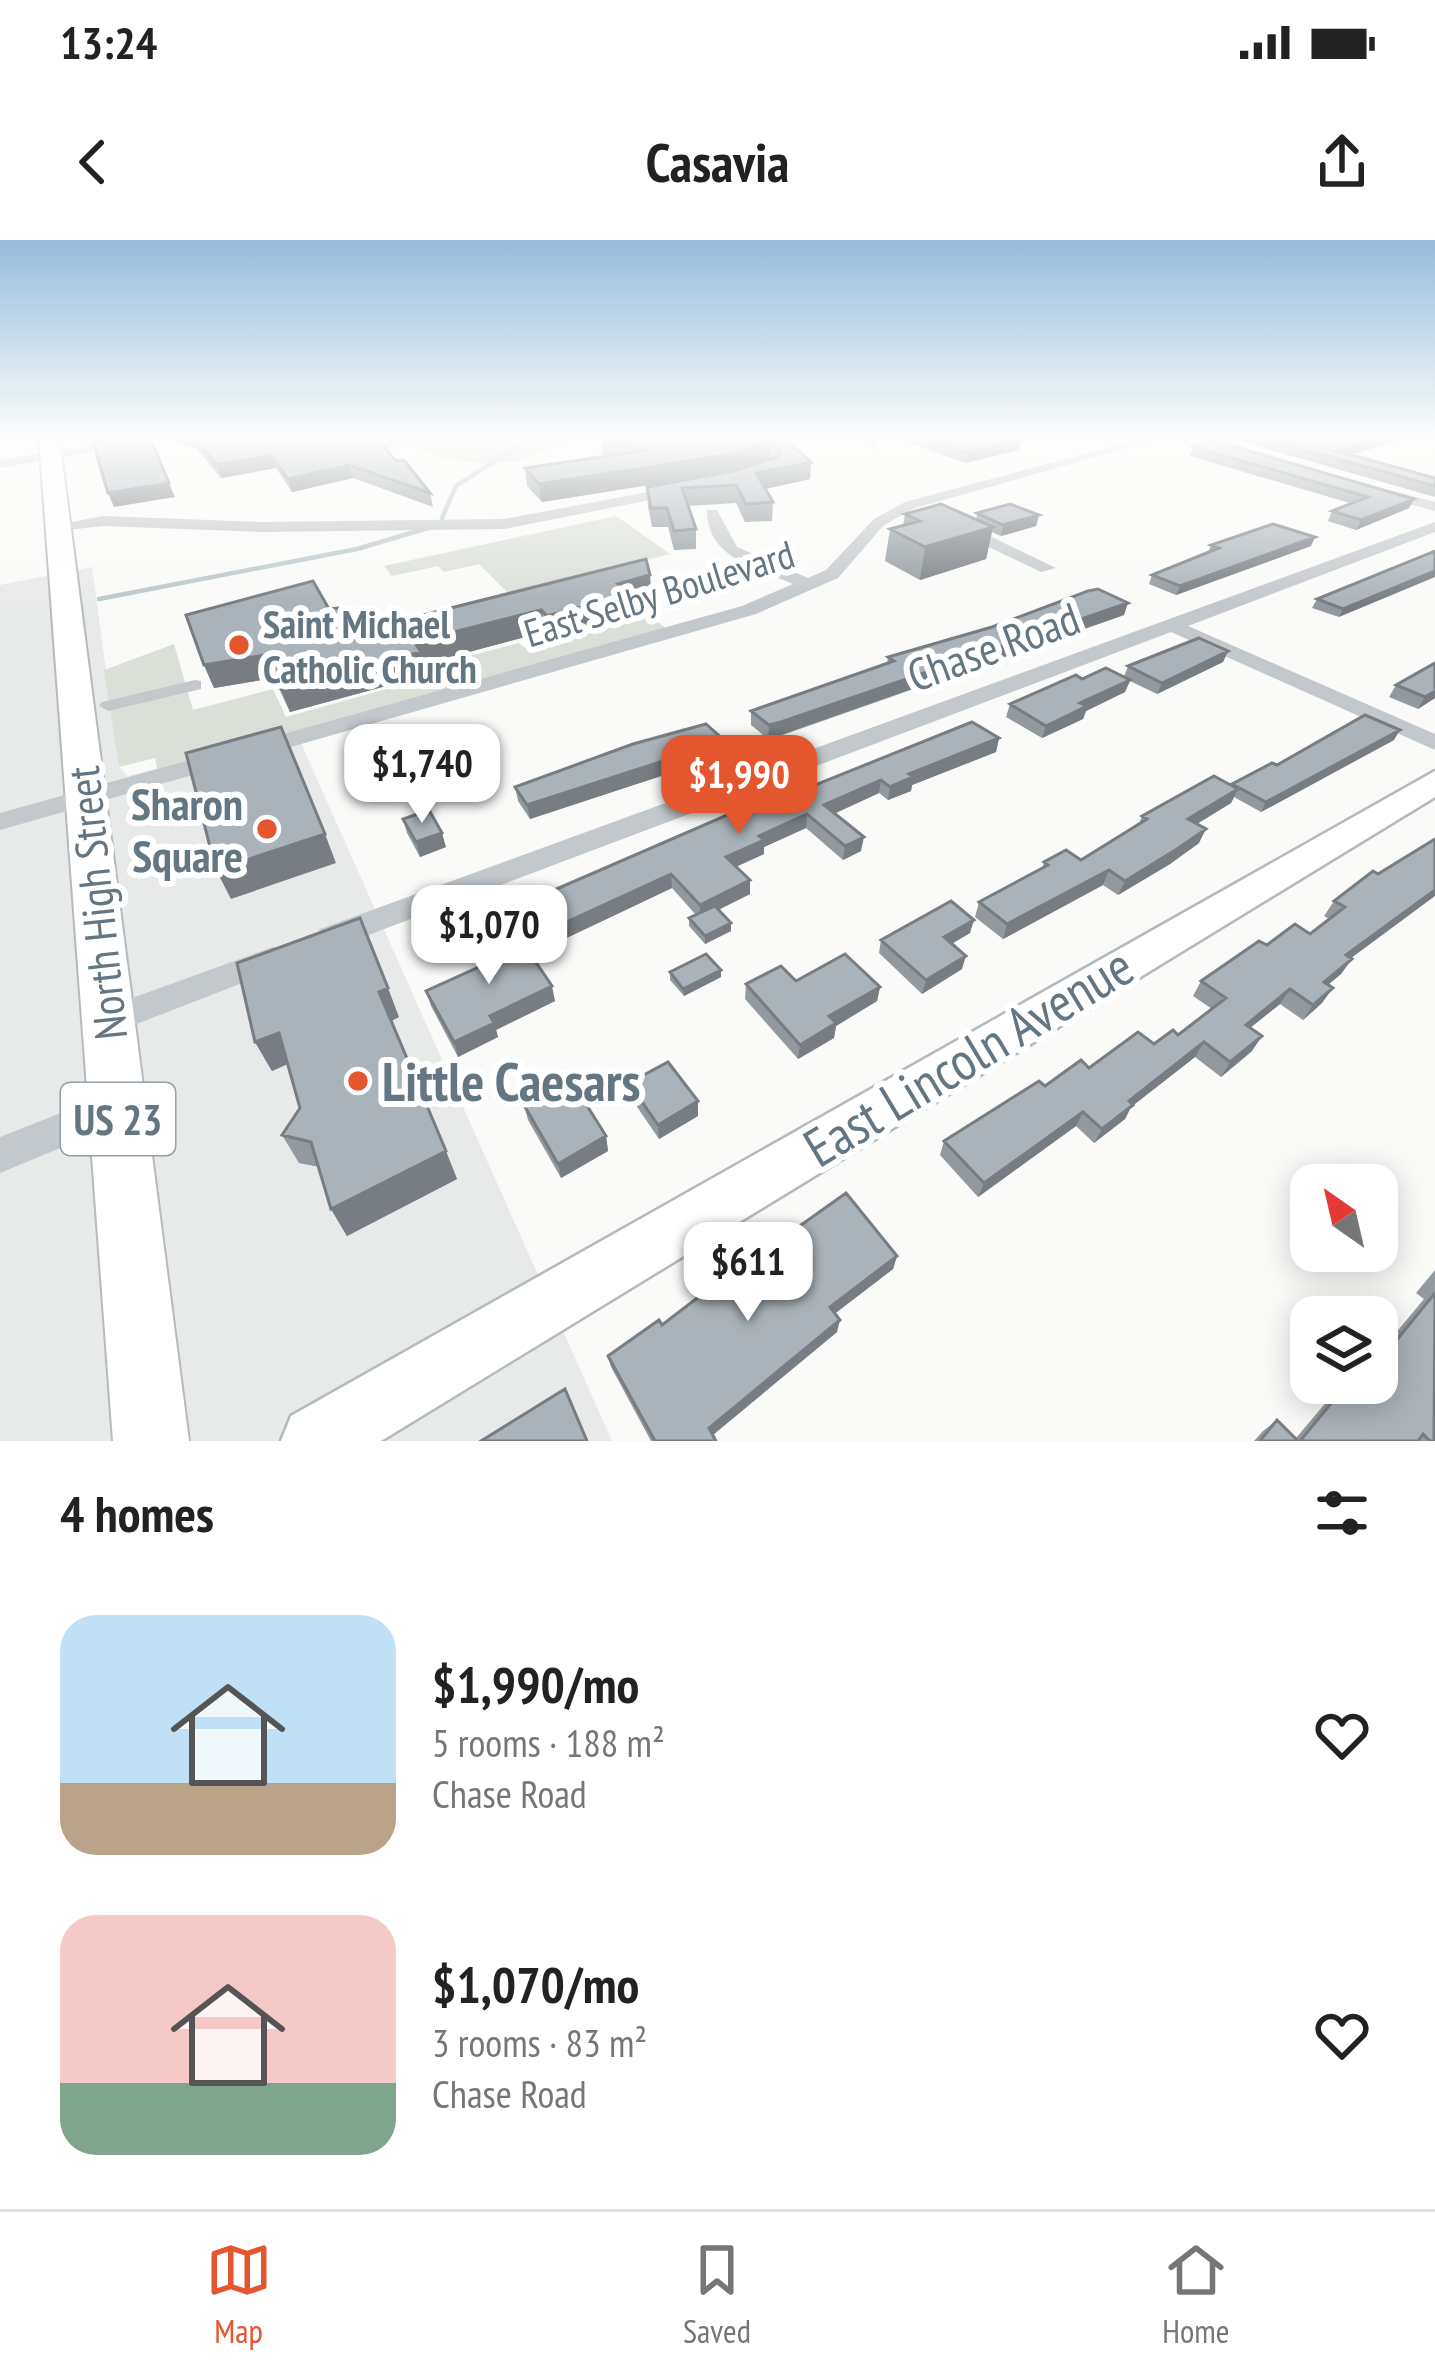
<!DOCTYPE html>
<html lang="en">
<head>
<meta charset="utf-8">
<style>
  body { margin:0; font-family:"PT Sans Narrow",sans-serif; background:#f6f6f6; color:#222; height:100vh; display:flex; flex-direction:column; font-size:45px; white-space:nowrap }
  * { box-sizing:border-box; margin:0 }
  p { font-size:39px; color:#767676 }
  .icon { flex:none; width:66px; height:66px; fill:none; stroke:currentColor; stroke-width:2; stroke-linecap:round; stroke-linejoin:round }
  .map { position:relative; height:1201px; overflow:hidden }
  .side { display:flex; flex-direction:column; background:#fff; flex:1 }
  .side>* { flex:none }
  .needle { width:78px; rotate:326deg }
  .controls { position:absolute; left:1290px; top:924px; display:grid; gap:24px }
  .controls a { display:grid; place-items:center; width:108px; height:108px; border-radius:24px; background:#fff; box-shadow:0 6px 30px #0003; font-size:60px }
  .price { position:absolute; translate:-50% -102px; padding:0 27px; border-radius:24px; background:#fff; color:#222; font-size:39px; line-height:78px; filter:drop-shadow(0 3px 6px #0008) }
  .price::after { content:''; position:absolute; left:50%; top:72px; width:36px; height:27px; margin-left:-18px; background:inherit; clip-path:polygon(0 0,100% 0,50% 100%) }
  .price.current { background:#e4572e; color:#fff }
  ul { padding:0; list-style:none }
  li { display:flex; align-items:center; gap:36px; height:300px; padding:0 60px }
  li span { display:grid; place-items:center; flex:none; width:336px; height:240px; border-radius:36px; color:#555 }
  li>.icon { margin-inline-start:auto }
  span .icon { width:144px; height:144px; fill:#fffc; stroke-width:1 }
  li b { font-size:51px }
  h2 { display:flex; justify-content:space-between; align-items:center; height:144px; padding:0 60px; font-size:51px }
  .status { display:flex; justify-content:space-between; align-items:center; height:84px; padding:0 60px; background:#fff; direction:ltr }
  .status svg { height:33px; fill:currentColor }
  header { display:flex; justify-content:space-between; align-items:center; height:156px; padding:0 60px; background:#fff; font-size:54px; font-weight:800 }
  .tab-bar { display:flex; justify-content:space-around; align-items:center; height:168px; border-top:3px solid #e0e0e0; background:#fff; font-size:33px; color:#767676 }
  .tab-bar a { display:grid; justify-items:center; gap:6px }
  .tab-bar .current { color:#e4572e }
  .map>svg:first-child { display:block }
</style>
</head>
<body>
<div class="status"><b>13:24</b><svg viewBox="0 0 49 12"><path d="M0 12V9h3v3zM5 12V6h3v6zM10 12V3h3v9zM15 12V0h3v12zM26 1h20v11H26zM47 4h2v5h-2z"/></svg></div>
<header><svg class="icon" aria-label="back" viewBox="0 0 24 24"><path d="M15 5l-7 7 7 7"/></svg>Casavia<svg class="icon" aria-label="share" viewBox="0 0 24 24"><path d="M12 15V3M7 8l5-5 5 5M5 13v7h14v-7"/></svg></header>
<div class="map">
<svg width="1435" height="1201" viewBox="0 0 1435 1201">
  <rect width="100%" height="100%" fill="#fafaf8"/>
  <path fill="#e8e9e9" d="M92,327L119,527L128,536L296,492L612,1201H0V345Z"/>
  <path fill="#dadfd7" d="M443,197H588C563,199 548,212 524,219C490,230 440,220 409,205Z
    M616,276L670,314L509,354L479,324L444,332L438,326L392,336L384,326Z
    M649,374L665,388L158,531L155,518L119,527L104,430L174,404L193,470L273,449L286,477L433,436L428,427L519,403L525,408Z"/>
  <g fill="none" stroke-linecap="round" stroke-linejoin="round">
    <path stroke="#bbc7cb" stroke-width="4.5" d="M442,278L456,246L533,197
      M99,359L357,309L431,287"/>
    <g stroke="#b3babf" stroke-width="5">
      <path id="secondary" d="M1435,531V557L381,1201H281L291,1176Z"/>
    </g>
    <g stroke="#b5babe" stroke-width="4">
      <path id="primary" d="M39,197H59L189,1201H113Z"/>
    </g>
    <path fill="#c3c8cc" fill-rule="evenodd" d="M195,440L201,441V449L108,471L99,466L102,462Z"/>
    <path fill="#c3c8cc" fill-rule="evenodd" d="M146,197H176L0,228V220Z
      M335,197H444L397,208Z
      M1147,197H1167L915,268L884,285L838,338L756,374L0,590V573L742,366L793,344C756,328 706,317 707,270H717L737,307L808,338L826,330L874,279L905,262Z
      M1187,197H1206L1247,211L1241,215Z
      M680,246L685,247V253L504,289L260,292L103,286L58,291L50,286L103,276L260,282L504,279Z
      M1381,248L1435,262V271L1376,255V249Z
      M1435,282V292L1188,386L1435,494V510L1171,392L342,705H320L316,697L320,689Z
      M953,284H965L1056,328L1041,332L953,290Z
      M273,707L284,711L289,719L284,727L108,795L96,791L91,781L96,771Z
      M117,851L130,855L135,867L130,879L0,933V897Z"/>
    <use href="#secondary" fill="#fff" fill-rule="evenodd"/>
    <use href="#primary" fill="#fff" fill-rule="evenodd"/>
  </g>
  <path fill="#929a9f" d="M173,197L377,198L396,221L430,253L433,267L353,238L292,252L276,228L221,238L196,208L175,202Z
    M783,197L810,239L765,249L773,262L772,281L745,282L736,263L688,266L696,289V309L674,310L668,287H652L648,266L647,247L729,232L542,262L527,246L525,228L602,217L601,202Z
    M866,197H879L874,209Z
    M895,197H1012L1021,200L1019,210L965,223Z
    M1237,197H1409L1351,215L1435,238V257L1236,200Z
    M1193,207L1414,259L1409,268L1356,290L1328,281L1332,271L1353,264L1190,216Z
    M977,273L1039,275L1036,286L1001,296L992,292L986,319L920,340L885,321L890,289L903,286L905,274L976,280Z
    M1211,305L1311,306L1176,355L1149,344L1152,335L1208,313Z
    M1435,311L1339,377L1312,368L1317,359Z
    M650,335L651,357L632,362L633,376L550,398L544,392L424,424L427,435L290,472L274,438L214,448L204,425L329,369L367,389Z
    M1124,375L780,496L768,499L751,485V471L887,424L888,417Z
    M1228,411L1223,422L1157,454L1130,441L1125,452L1086,471L1083,479L1042,498L1006,477L1010,464L1082,439L1124,437L1128,426Z
    M1396,445L1435,458L1418,469L1389,457Z
    M999,498L996,512L912,545L911,551L888,560L879,553L834,573L861,611L843,620L806,588L764,607V614L736,627L750,640V654L718,670L731,683V691L705,704L689,686V678L696,675L672,648L539,711L518,681L515,667L738,576Z
    M1394,500L1261,572L1234,557L1231,563L1197,584L1199,603L1170,624L1118,655L1103,645L1003,699L975,677L979,662L1042,629L1044,622L1081,620L1139,584L1142,576L1231,545L1277,525Z
    M725,515L530,579L518,561L515,547Z
    M403,579L446,607L420,617L407,593Z
    M1373,631L1351,719L1341,734L1328,745L1322,763L1303,780L1280,764L1250,788L1252,811L1221,837L1195,817L1131,867L1125,879L1094,903L1076,886L978,957L940,915L944,901L1045,846L1089,828L1178,795L1212,769L1193,756L1201,741L1267,705L1310,694L1329,679L1324,676L1334,661Z
    M970,693L952,704L962,729L922,754L879,713L881,700Z
    M482,705L555,761L496,790L498,797L458,817L431,766L426,751L488,723Z
    M721,730V737L684,756L670,740V732Z
    M796,741L880,747L877,761L836,786L834,798L798,819L745,759L746,744Z
    M399,777L391,781L457,939L347,996L331,969L319,927L299,923L282,895L300,868L288,824L272,831L255,802Z
    M629,843L698,861V876L659,899L631,858Z
    M524,865L606,896L608,911L561,938L528,880Z
    M780,1000L897,1016L893,1029L835,1073L837,1092L713,1195L716,1201H651L611,1127L608,1116L662,1085Z
    M1435,1030L1434,1201H1254L1263,1191L1277,1180L1296,1198L1328,1160L1343,1149L1345,1150L1350,1143H1377V1113L1384,1107L1424,1059L1416,1053Z"/>
  <path fill="#777d82" d="M1384,197H1409L1337,219V211Z
    M1021,200L1019,210L965,223L967,213Z
    M770,202V219L732,232L542,262L539,244Z
    M272,215L276,228L221,238L217,225Z
    M811,222L810,239L756,251V233Z
    M349,225L353,238L292,252L288,239Z
    M169,243L175,257L114,267L108,253Z
    M1414,259L1409,268L1356,290L1361,280Z
    M1039,275L1036,286L1001,296L1003,285Z
    M993,287L986,319L920,340L925,307Z
    M1315,297L1311,306L1176,355L1180,346Z
    M1435,331V337L1339,377L1343,369Z
    M650,335L651,357L632,362L633,376L550,398L547,376L618,344Z
    M1128,363L1124,375L768,499L769,485Z
    M541,370L544,392L424,424L427,435L290,472L281,449L414,402Z
    M1228,411L1223,422L1157,454L1162,443Z
    M265,415L274,438L214,448L204,425Z
    M1130,440L1125,452L1086,471L1083,479L1042,498L1046,486L1080,463Z
    M1435,451V458L1418,469L1425,457Z
    M1400,490L1394,500L1261,572L1266,562Z
    M999,498L996,512L912,545L911,551L888,560L890,547L909,534Z
    M725,501V515L530,579L527,565Z
    M881,540L879,553L823,579L824,565Z
    M1238,549L1231,563L1182,593L1188,579Z
    M807,574L806,588L764,607V614L726,631V617L759,596Z
    M1206,589L1199,603L1170,624L1118,655L1125,641Z
    M442,593L446,607L420,617L416,602Z
    M325,594L336,623L231,659L216,630Z
    M864,597L861,611L843,620L845,606Z
    M1109,630L1103,645L1003,699L1007,684Z
    M671,634L672,648L539,711L536,696Z
    M750,640V654L700,679V665Z
    M1435,650V656L1335,730L1346,715Z
    M974,680L970,693L940,710L944,697Z
    M731,683V691L705,704V696Z
    M966,716L962,729L922,754L926,740Z
    M1352,719L1341,734L1313,757L1324,742Z
    M721,730V737L684,756L683,749Z
    M552,746L555,761L496,790L498,797L458,817L454,802L490,776Z
    M880,747L877,761L836,786L834,798L798,819L800,805L829,776Z
    M388,748L399,777L391,781L379,752Z
    M1333,748L1322,763L1303,780L1313,765Z
    M1290,749L1280,764L1236,799L1246,785Z
    M279,793L294,821L272,831L255,802Z
    M1262,796L1252,811L1221,837L1230,822Z
    M1204,802L1195,817L1131,867L1125,879L1094,903L1102,889L1129,861Z
    M698,861V876L659,899L658,885Z
    M1083,872L1076,886L978,957L984,943Z
    M606,896L608,911L561,938L558,924Z
    M446,911L457,939L347,996L331,969Z
    M897,1016L893,1029L828,1079L830,1067Z
    M840,1080L837,1092L709,1198V1188Z"/>
  <path fill="#aab3b9" stroke="#777d82" stroke-width="3" d="M124,197H150L169,243L108,253L93,202Z
    M193,197L377,198L396,221L404,220L430,253L349,225L288,239L272,215L217,225Z
    M616,197H783L811,222L756,233L773,262L746,264L736,245L682,248L696,289L674,291L667,268H651L647,247L738,230L778,217L780,210L770,202L732,214L539,244L525,228L647,210L601,202Z
    M922,197H1012L1021,200L967,213Z
    M1258,197H1384L1337,211L1435,238V246Z
    M1212,200L1414,259L1361,280L1332,271L1368,257L1193,207Z
    M941,264L993,287L925,307L890,289L920,281L905,274Z
    M1010,264L1039,275L1003,285L977,273Z
    M1273,284L1315,297L1180,346L1152,335L1219,308L1211,305Z
    M1435,311V331L1343,369L1317,359Z
    M646,319L650,335L618,344L631,354L547,376L541,370L414,402L421,412L281,449L265,415L204,425L186,375L313,341L329,369L338,368L342,375L358,377L367,389Z
    M1098,349L1128,363L781,482L769,485L751,471L894,421L888,417L992,387L1088,351Z
    M1199,398L1228,411L1162,443L1128,426Z
    M1435,423V451L1425,457L1396,445Z
    M1106,428L1130,440L1080,463L1087,466L1046,486L1010,464L1076,435L1082,439Z
    M1365,475L1400,490L1266,562L1232,544L1272,523L1277,525Z
    M972,482L999,498L909,534L913,537L890,547L881,540L824,565L864,597L845,606L807,574L759,596L764,600L726,617L750,640L700,665L671,634L536,696L515,667L734,572L738,576Z
    M706,484L725,501L527,565L515,547L633,504Z
    M281,487L325,594L216,630L186,513Z
    M1214,536L1238,549L1188,579L1206,589L1177,609L1125,641L1109,630L1007,684L979,662L1048,625L1044,622L1066,610L1081,620L1147,579L1142,576Z
    M429,570L442,593L416,602L403,579Z
    M1435,599V650L1346,715L1352,719L1324,742L1333,748L1313,765L1290,749L1246,785L1262,796L1230,822L1204,802L1129,861L1133,865L1102,889L1083,872L984,943L944,901L1039,841L1045,846L1081,820L1089,828L1138,792L1154,804L1173,790L1178,795L1226,758L1201,741L1259,701L1267,705L1295,684L1310,694L1345,667L1334,661L1373,631L1378,634Z
    M951,661L974,680L944,697L966,716L926,740L881,700Z
    M715,666L731,683L705,696L689,678Z
    M360,678L388,748L379,752L446,911L331,969L311,902L282,895L300,868L279,793L255,802L237,723Z
    M514,690L552,746L490,776L494,783L454,802L426,751L492,721L482,705Z
    M706,714L721,730L683,749L670,732Z
    M845,714L880,747L829,776L836,783L800,805L746,744L781,726L796,741Z
    M668,822L698,861L658,885L629,843Z
    M571,840L606,896L558,924L524,865Z
    M846,953L897,1016L830,1067L840,1080L709,1188L716,1201H655L608,1116L659,1080L662,1085L778,996L780,1000Z
    M1435,1053L1434,1201H1430L1423,1194L1418,1201H1300L1343,1149L1349,1153L1357,1143H1377V1119L1388,1104L1391,1107Z
    M565,1149L587,1201H481Z
    M1277,1180L1298,1201H1260Z"/>
  <linearGradient id="sky" x2="0" y2="1"><stop stop-color="#96bcdc"/><stop offset="0.54" stop-color="#fdfdfc"/><stop offset="1" stop-color="#fdfdfc" stop-opacity="0"/></linearGradient>
  <rect width="1435" height="365" fill="url(#sky)"/>
  <g fill="#e4572e" stroke="#fff" stroke-width="4.5">
    <circle cx="239" cy="405" r="12"/>
    <circle cx="267" cy="589" r="12"/>
    <circle cx="358" cy="841" r="12"/>
  </g>
  <g text-anchor="middle" dominant-baseline="central" stroke-width="12" stroke-linejoin="round" paint-order="stroke">
    <g font-size="39" fill="#657683" stroke="#fff">
      <text transform="translate(659 353) rotate(-17)">East Selby Boulevard</text>
    </g>
    <g font-size="39" font-weight="bold" fill="#657683" stroke="#fff" text-anchor="start">
      <text x="263" y="383">Saint Michael<tspan x="263" dy="45">Catholic Church</tspan></text>
    </g>
    <rect fill="#fff" stroke="#939fa8" stroke-width="3" x="61" y="843" width="114" height="72" rx="9"/>
    <g font-size="42" font-weight="bold" fill="#657683">
      <text x="118" y="879">US 23</text>
    </g>
    <g font-size="45" fill="#657683" stroke="#fff">
      <text transform="translate(993 406) rotate(-20)">Chase Road</text>
      <text transform="translate(96 663) rotate(-96)">North High Street</text>
    </g>
    <g font-size="45" font-weight="bold" fill="#657683" stroke="#fff" text-anchor="end">
      <text x="243" y="563">Sharon<tspan x="243" dy="52">Square</tspan></text>
    </g>
    <g font-size="54" fill="#657683" stroke="#fff">
      <text transform="translate(968 816) rotate(-31)">East Lincoln Avenue</text>
    </g>
    <g font-size="54" font-weight="bold" fill="#657683" stroke="#fff" text-anchor="start">
      <text x="382" y="841">Little Caesars</text>
    </g>
  </g>
</svg>
<div class="controls">
<a><svg class="needle" viewBox="-14 -14 28 28"><path d="M0-13l5 13h-10z" fill="#e53935"/><path d="M0 13l5-13h-10z" fill="#767676"/></svg></a>
<a><svg class="icon" aria-label="layers" viewBox="0 0 24 24"><path d="M12 4l9 5-9 5-9-5zM3 14l9 5 9-5"/></svg></a>
</div>
<b class="price" style="left:422px;top:586px">$1,740</b>
<b class="price current" style="left:739px;top:597px">$1,990</b>
<b class="price" style="left:489px;top:747px">$1,070</b>
<b class="price" style="left:748px;top:1084px">$611</b>
</div>
<section class="side">
<h2>4 homes<svg class="icon" aria-label="filters" viewBox="0 0 24 24"><path d="M4 7h16M4 17h16"/><circle cx="9" cy="7" r="2"/><circle cx="15" cy="17" r="2"/></svg></h2>
<ul>
<li><span style="background:linear-gradient(#bfe0f5 70%,#b9a48a 0)"><svg class="icon" aria-label="home" viewBox="0 0 24 24"><path d="M3 11l9-7 9 7M6 9v11h12V9"/></svg></span><div><b>$1,990/mo</b><p>5 rooms · 188 m²</p><p>Chase Road</p></div><svg class="icon" aria-label="heart" viewBox="0 0 24 24"><path d="M12 20l-8-8c-3-5 5-10 8-4 3-6 11-1 8 4z"/></svg></li>
<li><span style="background:linear-gradient(#f6c9c9 70%,#7fa58c 0)"><svg class="icon" aria-label="home" viewBox="0 0 24 24"><path d="M3 11l9-7 9 7M6 9v11h12V9"/></svg></span><div><b>$1,070/mo</b><p>3 rooms · 83 m²</p><p>Chase Road</p></div><svg class="icon" aria-label="heart" viewBox="0 0 24 24"><path d="M12 20l-8-8c-3-5 5-10 8-4 3-6 11-1 8 4z"/></svg></li>
</ul>
</section>
<nav class="tab-bar">
<a class="current"><svg class="icon" aria-label="map" viewBox="0 0 24 24"><path d="M3 6l6-2 6 2 6-2v14l-6 2-6-2-6 2zM9 4v14M15 6v14"/></svg>Map</a>
<a><svg class="icon" aria-label="saved" viewBox="0 0 24 24"><path d="M7 4h10v16l-5-4-5 4z"/></svg>Saved</a>
<a><svg class="icon" aria-label="home" viewBox="0 0 24 24"><path d="M3 11l9-7 9 7M6 9v11h12V9"/></svg>Home</a>
</nav>
</body>
</html>
